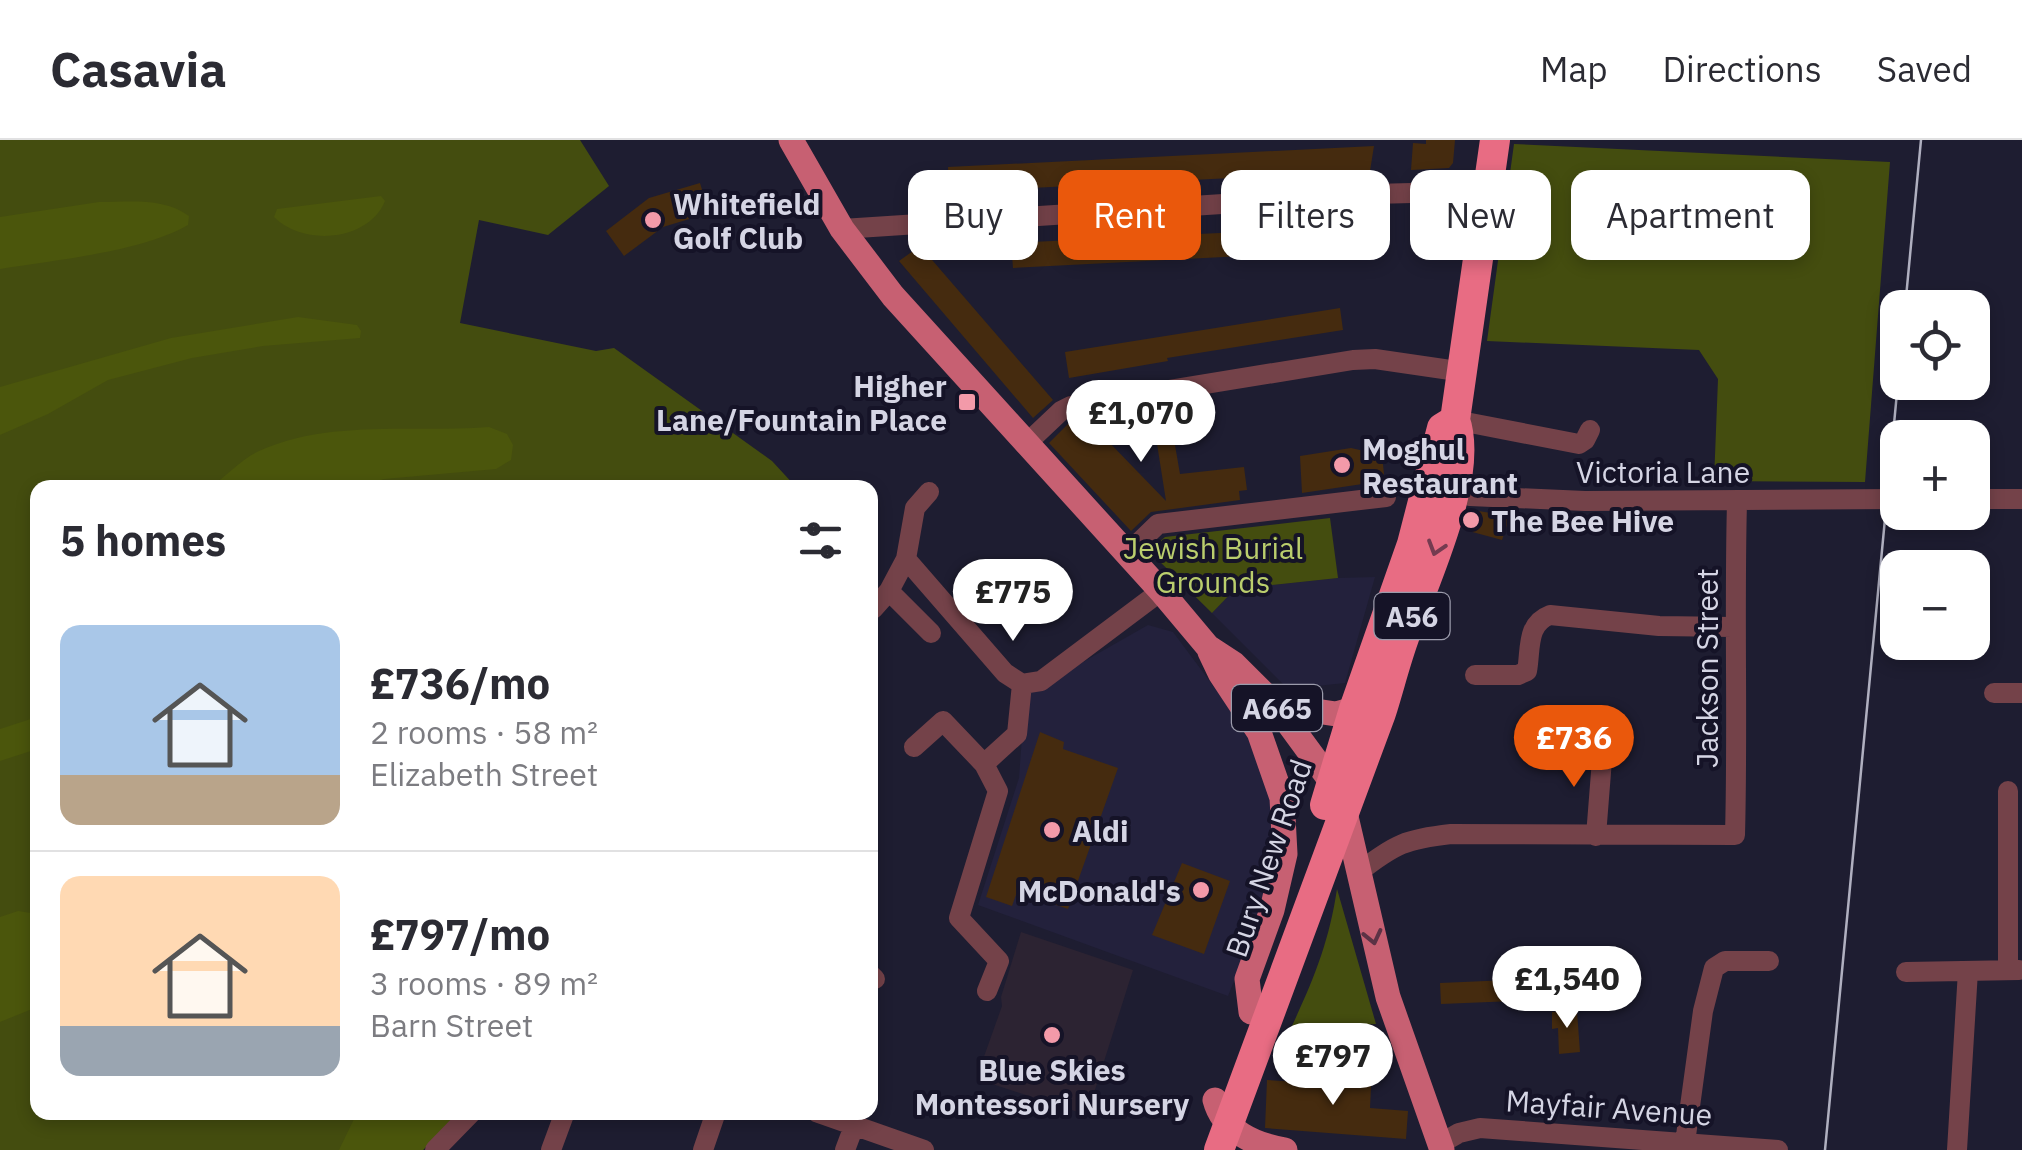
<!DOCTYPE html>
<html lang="en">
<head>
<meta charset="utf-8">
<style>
  body { margin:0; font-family:"IBM Plex Sans",sans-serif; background:#f7f7f7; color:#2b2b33; height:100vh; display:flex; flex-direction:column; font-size:38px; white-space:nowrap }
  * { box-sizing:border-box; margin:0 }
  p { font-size:32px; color:#7c7c81 }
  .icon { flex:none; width:55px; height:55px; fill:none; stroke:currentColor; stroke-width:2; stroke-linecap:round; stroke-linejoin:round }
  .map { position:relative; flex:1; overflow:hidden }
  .panel { position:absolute; left:30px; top:340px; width:848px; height:640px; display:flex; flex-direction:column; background:#fff; border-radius:20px; box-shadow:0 5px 15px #0003 }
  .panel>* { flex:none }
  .top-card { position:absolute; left:908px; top:30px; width:950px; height:90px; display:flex; gap:20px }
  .buttons { position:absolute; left:1880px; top:150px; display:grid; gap:20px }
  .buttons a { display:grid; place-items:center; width:110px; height:110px; border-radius:20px; background:#fff; box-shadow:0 5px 15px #0003; font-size:50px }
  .price { position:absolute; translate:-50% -85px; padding:0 22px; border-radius:35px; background:#fff; color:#222; font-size:32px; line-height:65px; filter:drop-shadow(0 2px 5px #0008) }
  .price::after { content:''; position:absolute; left:50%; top:60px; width:30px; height:22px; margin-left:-15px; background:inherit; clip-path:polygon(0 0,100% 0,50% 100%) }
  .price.on { background:#ea580c; color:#fff }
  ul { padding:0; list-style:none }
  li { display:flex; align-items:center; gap:30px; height:250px; padding:0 30px }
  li+li { border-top:2px solid #e1e1e2 }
  li span { display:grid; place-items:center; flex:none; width:280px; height:200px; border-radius:20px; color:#555 }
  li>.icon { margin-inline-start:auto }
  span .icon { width:120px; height:120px; fill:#fffc; stroke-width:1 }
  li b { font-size:42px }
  h2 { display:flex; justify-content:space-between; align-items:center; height:120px; padding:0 30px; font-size:42px }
  .tag { padding:0 35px; border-radius:20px; background:#fff; box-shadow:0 5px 15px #0003; font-size:35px; line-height:90px }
  .tag.on { background:#ea580c; color:#fff }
  header { display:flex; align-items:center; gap:60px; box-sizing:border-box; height:140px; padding:0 50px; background:#fff; border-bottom:2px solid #e1e1e2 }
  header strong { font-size:48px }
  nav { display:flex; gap:55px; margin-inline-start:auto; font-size:35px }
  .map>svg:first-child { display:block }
</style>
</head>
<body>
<header>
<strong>Casavia</strong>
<nav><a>Map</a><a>Directions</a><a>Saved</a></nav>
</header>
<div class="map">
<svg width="2022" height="1010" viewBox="0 0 2022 1010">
  <rect width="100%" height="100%" fill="#1e1d31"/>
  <path fill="#23213c" d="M1375,437L1345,543L1288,549L1212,473L1234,449L1338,438Z
    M1148,485L1173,492L1247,591L1276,672L1271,749L1228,856L978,765L1019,638L1025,555Z"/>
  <path fill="#2c2332" d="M1021,792L1133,830L1087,975L986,942L981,925L1002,866L1001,857Z"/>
  <path fill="#444d0f" d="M0,0H580L609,46L548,95L479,80L460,183L596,211L614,208L772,321L796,347L38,348V972L458,973L423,1010H0Z
    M1514,4L1890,22L1865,342L1714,341L1718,239L1699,210L1487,201Z
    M1330,378L1338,438L1235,449L1212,473L1149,411L1165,397Z
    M1337,749L1376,884L1291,888C1314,839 1329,802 1337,749Z"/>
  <path fill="#4b560c" d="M381,56L385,61C369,101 304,107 274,77L277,69Z
    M99,62C129,62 164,57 189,76L188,85C141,112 55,120 0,129V77Z
    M298,177L357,185L361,191L360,198L263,206L192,218L108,240L48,274L0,295V247L171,198Z
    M489,287L507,294L513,305L511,320L496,329L384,339L358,347H210C226,337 241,319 259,311C330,279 414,293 489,287Z
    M37,577V609L0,621V589Z
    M18,771L37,774V867L0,882V777Z
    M361,973H458L423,1010H339L354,979Z"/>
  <path fill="#452b0f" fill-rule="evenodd" d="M1426,0H1455L1453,23L1449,28L1411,30L1413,3L1426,4Z
    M1374,6L1370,31L949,52L948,27Z
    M700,43L709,73L663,87L624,116L606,91L649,58Z
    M1364,86L1361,110L1013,128L1011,103Z
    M920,106L1053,260L1033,278L899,121Z
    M1340,168L1343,190L1167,218L1168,221L1069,238L1065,212Z
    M1168,265L1180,334L1244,327L1247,350L1239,351L1240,360L1151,372L1131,391L1049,303L1071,281L1075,286V280ZM1144,290V293L1155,291L1166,361L1104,297Z
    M1351,308L1382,315L1384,334L1376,342L1302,353L1300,316Z
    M1472,370L1510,376L1502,400L1465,390Z
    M1040,592L1064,602L1063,609L1118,628L1068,769L1017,752L1012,766L986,757Z
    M1182,723L1230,741L1204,814L1152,795Z
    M1558,838L1560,859L1441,864L1440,843Z
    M1577,871L1580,912L1559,914L1558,888L1552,889V872Z
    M1348,924L1372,926L1370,968L1408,971L1406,999L1265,988L1267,940L1346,945Z"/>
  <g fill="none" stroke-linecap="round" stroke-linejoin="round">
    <path stroke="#744249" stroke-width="20" d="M842,89L1373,54L1490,51
      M1455,280L1579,304L1585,300L1590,290
      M1025,305L1061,271L1071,266L1353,220L1375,219L1464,232
      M1446,351L1470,356L1585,361L1898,359
      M929,352L915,368L906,419L1005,533L1022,544L1041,541L1161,451
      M1972,359H2022
      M1127,414L1158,384L1386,357
      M889,451L931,493
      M873,469L889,451L906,419
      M1475,535H1518L1527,531C1531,509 1526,484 1550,475L1659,486L1733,487
      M1994,553H2022
      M1542,601L1603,607L1596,696
      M914,607L943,581L984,624L1017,594L1022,544
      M984,624L998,651L959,778L999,821L987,851
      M1359,732C1395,704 1406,699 1451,694L1735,695C1738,584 1734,473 1737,362
      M2008,830V651
      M1906,832L2019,830
      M870,834L875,839
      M816,972L924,1010
      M1685,1003L1703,871L1714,828L1725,821H1769
      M1440,1004L1459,993L1480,988L1778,1010
      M435,1010L472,972
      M551,1010L565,972
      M703,1010L716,972
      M845,1010L854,986
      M1957,1010L1968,831"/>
    <path stroke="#c76072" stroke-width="25" d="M791,0L842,89L893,156L1161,451L1208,507L1234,524L1275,565L1333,644L1344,668L1388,857L1442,1010
      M1210,512L1220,533L1259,592L1282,658L1285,714L1272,770L1247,839L1251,872
      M1275,565L1336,574L1354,569
      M1215,960C1223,991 1255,1005 1285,1010"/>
    <path stroke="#e86c83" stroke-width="30" d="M1325,665L1354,569L1412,404L1442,288L1455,280
      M1219,1010L1381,573C1389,548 1395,523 1404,498C1423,442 1475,337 1455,280L1495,0"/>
    <path stroke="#b0b0c0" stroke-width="2.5" d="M1905,168L1921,0
      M1825,1010L1898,242"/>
  </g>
  <defs><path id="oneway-chevron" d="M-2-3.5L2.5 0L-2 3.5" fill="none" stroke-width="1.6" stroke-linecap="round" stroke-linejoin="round" transform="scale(2.5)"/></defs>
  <use stroke="#743b50" href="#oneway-chevron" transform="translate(1436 408) rotate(107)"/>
  <use stroke="#5c3245" href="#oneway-chevron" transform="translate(1373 797) rotate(77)"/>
  <g fill="#f39aa9" stroke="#151327" stroke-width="4">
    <circle cx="653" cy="80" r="10"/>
    <rect x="957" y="252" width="20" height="20" rx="5"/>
    <circle cx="1342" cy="325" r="10"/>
    <circle cx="1471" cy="380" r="10"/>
    <circle cx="1052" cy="690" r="10"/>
    <circle cx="1201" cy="750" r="10"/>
    <circle cx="1052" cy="895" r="10"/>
  </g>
  <g text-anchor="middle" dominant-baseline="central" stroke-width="8" stroke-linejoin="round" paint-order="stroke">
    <g fill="#151327" stroke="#9b9bab" stroke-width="2.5">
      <rect x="1374.5" y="453" width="75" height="46" rx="8"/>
      <rect x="1232" y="545" width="90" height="46" rx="8"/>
    </g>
    <g font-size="28" font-weight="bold" fill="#d5d5e4">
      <text x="1412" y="476">A56</text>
      <text x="1277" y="568">A665</text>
    </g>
    <g font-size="30" font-weight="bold" fill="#d5d5e4" stroke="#151327" text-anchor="start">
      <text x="673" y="63">Whitefield<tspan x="673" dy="34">Golf Club</tspan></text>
      <text x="947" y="245" text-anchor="end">Higher<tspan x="947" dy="34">Lane/Fountain Place</tspan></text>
      <text x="1362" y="308">Moghul<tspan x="1362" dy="34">Restaurant</tspan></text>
      <text x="1491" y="380">The Bee Hive</text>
      <text x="1072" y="690">Aldi</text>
      <text x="1181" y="750" text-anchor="end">McDonald's</text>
      <text x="1052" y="929" text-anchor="middle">Blue Skies<tspan x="1052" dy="34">Montessori Nursery</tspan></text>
    </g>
    <g font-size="30" fill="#d5d5e4" stroke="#151327">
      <text x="1663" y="331">Victoria Lane</text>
      <text transform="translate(1706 528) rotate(-90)">Jackson Street</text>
      <text transform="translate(1268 718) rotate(-71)">Bury New Road</text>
      <text transform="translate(1609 967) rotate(4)">Mayfair Avenue</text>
    </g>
    <g font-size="30" fill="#bbce6d" stroke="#151327">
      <text x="1213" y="407">Jewish Burial<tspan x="1213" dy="34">Grounds</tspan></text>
    </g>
  </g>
</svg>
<div class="buttons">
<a><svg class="icon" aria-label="locate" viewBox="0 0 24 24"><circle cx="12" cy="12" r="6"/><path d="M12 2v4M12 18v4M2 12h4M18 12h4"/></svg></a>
<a>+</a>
<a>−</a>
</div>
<b class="price" style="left:1141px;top:325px">£1,070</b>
<b class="price" style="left:1013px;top:504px">£775</b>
<b class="price on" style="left:1574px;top:650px">£736</b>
<b class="price" style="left:1567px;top:891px">£1,540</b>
<b class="price" style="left:1333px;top:968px">£797</b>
<div class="top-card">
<a class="tag">Buy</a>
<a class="tag on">Rent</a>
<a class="tag">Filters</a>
<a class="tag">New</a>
<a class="tag">Apartment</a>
</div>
<section class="panel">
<h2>5 homes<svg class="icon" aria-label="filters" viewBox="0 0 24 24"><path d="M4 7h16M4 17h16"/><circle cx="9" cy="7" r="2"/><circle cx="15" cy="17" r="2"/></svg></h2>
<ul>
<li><span style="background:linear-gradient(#a9c7e8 75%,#b9a48a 0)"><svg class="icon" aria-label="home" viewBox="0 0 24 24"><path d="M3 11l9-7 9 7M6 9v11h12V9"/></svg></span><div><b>£736/mo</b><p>2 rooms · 58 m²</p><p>Elizabeth Street</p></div></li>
<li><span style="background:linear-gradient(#ffd9b3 75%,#9aa5b1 0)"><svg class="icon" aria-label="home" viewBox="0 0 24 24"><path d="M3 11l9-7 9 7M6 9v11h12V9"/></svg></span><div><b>£797/mo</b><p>3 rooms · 89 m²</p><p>Barn Street</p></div></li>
</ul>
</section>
</div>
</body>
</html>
